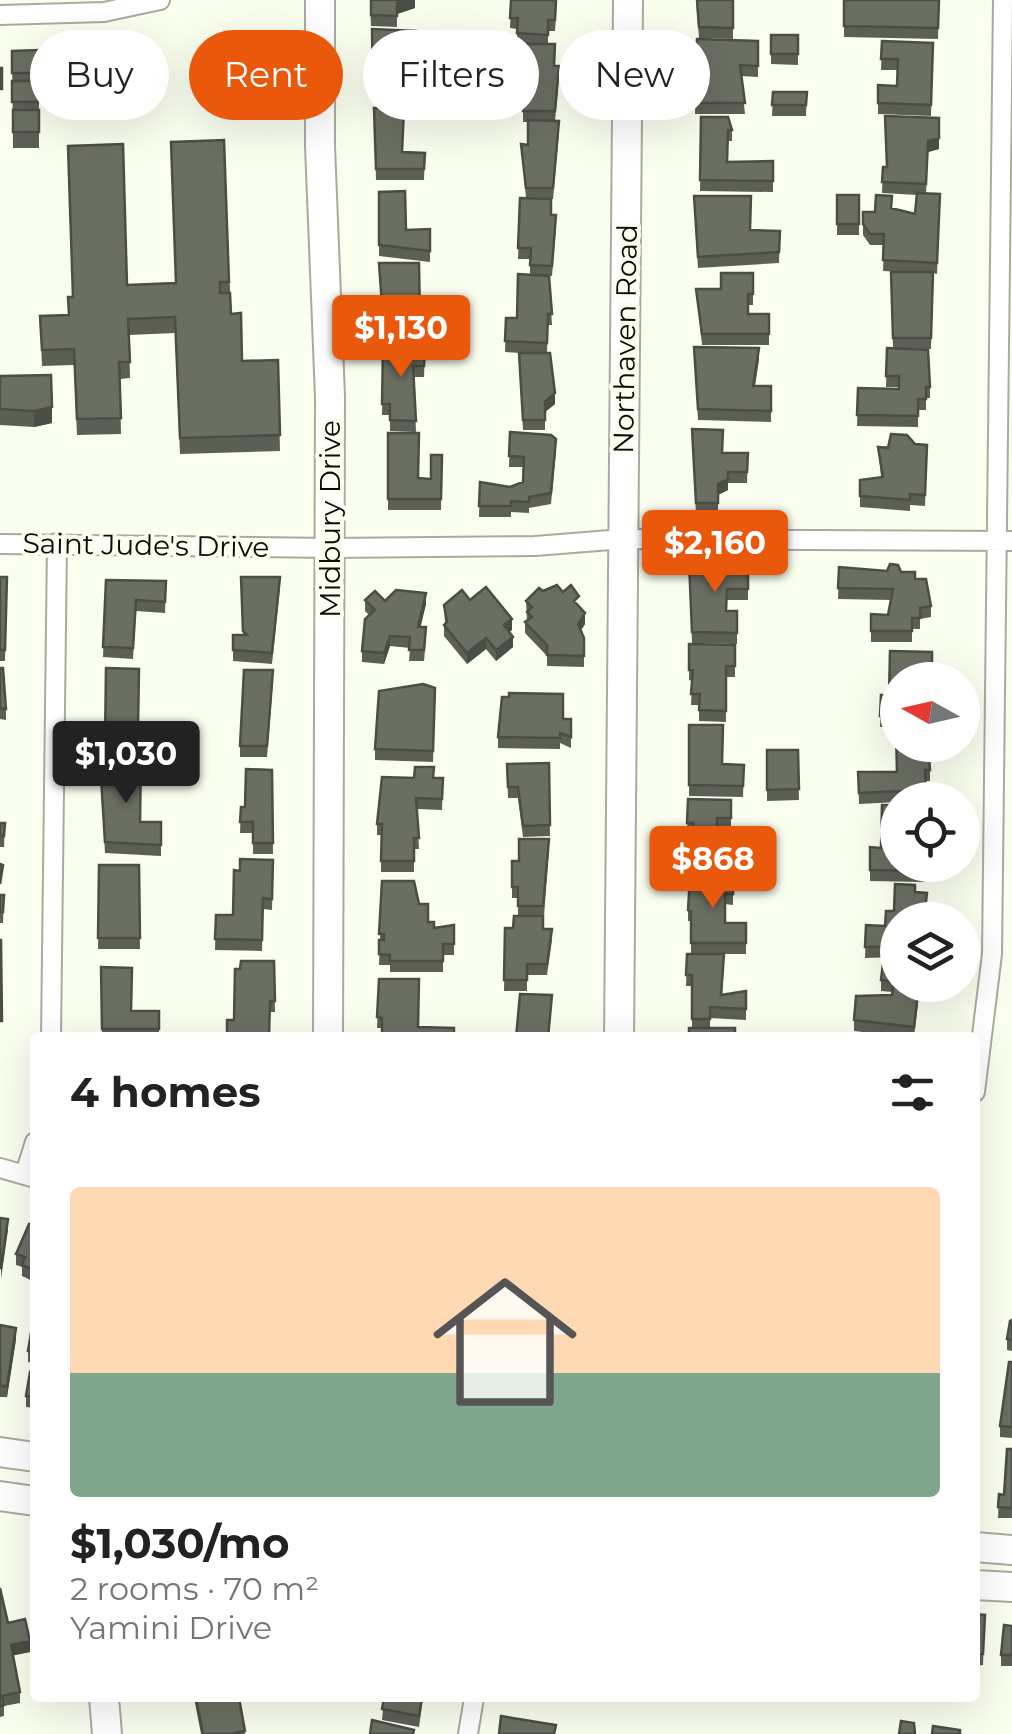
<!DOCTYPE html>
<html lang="en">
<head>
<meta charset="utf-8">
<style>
  body { margin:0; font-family:Montserrat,sans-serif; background:#f6f6f6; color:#222; height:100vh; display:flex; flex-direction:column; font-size:38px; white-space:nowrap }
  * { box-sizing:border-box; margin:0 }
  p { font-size:32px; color:#767676 }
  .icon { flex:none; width:55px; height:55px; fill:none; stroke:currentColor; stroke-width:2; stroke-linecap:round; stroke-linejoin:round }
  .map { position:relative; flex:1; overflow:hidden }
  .details { position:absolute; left:30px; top:1032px; width:950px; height:670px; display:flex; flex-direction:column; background:#fff; border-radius:10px; box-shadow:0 10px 40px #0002 }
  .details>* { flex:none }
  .hud { position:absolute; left:30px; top:30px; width:952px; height:90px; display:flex; gap:20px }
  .needle { width:65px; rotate:278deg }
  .fabs { position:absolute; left:880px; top:662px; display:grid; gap:20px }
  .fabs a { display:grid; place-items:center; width:100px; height:100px; border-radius:50%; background:#fff; box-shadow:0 10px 40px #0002; font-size:50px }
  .price { position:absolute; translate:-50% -85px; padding:0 22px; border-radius:10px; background:#ea580c; color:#fff; font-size:32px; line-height:65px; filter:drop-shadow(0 2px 5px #0008) }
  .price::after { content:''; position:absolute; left:50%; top:60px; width:30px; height:22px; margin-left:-15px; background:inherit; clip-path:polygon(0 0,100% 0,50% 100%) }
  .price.active { background:#222; color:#fff }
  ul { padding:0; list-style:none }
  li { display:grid; align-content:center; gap:20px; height:530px; padding:0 40px }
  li+li { border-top:2px solid #e0e0e0 }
  li span { display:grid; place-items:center; height:310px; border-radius:10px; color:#555 }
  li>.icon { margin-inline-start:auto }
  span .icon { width:180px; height:180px; fill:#fffc; stroke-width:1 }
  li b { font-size:42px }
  h2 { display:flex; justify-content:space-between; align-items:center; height:120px; padding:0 40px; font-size:42px }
  .pill { padding:0 35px; border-radius:45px; background:#fff; box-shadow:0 10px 40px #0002; font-size:35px; line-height:90px }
  .pill.active { background:#ea580c; color:#fff }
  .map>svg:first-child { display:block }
</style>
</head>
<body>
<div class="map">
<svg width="1012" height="1734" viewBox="0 0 1012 1734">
  <rect width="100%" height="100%" fill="#fafeef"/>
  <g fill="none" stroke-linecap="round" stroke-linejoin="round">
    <g stroke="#a8ac9e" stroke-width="22">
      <path id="street" d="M0,15L104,12L160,0
        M0,544L331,548L535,546L623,539L1012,541
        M51,1038L57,543
        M975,1092L992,954L1003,0
        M0,1168L35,1178
        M25,1174L35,1142
        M468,1734L474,1698"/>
    </g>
    <g stroke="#a8ac9e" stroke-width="32">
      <path id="secondary" d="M320,0V146L330,397L328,1038
        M619,1038L628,0
        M0,1452L35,1457
        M0,1496L35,1501
        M975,1547L1012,1550
        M975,1585L1012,1587
        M104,1698L107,1734"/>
    </g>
    <use href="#street" stroke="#fff" stroke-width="18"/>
    <use href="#secondary" stroke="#fff" stroke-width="28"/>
  </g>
  <path fill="#5c5f54" d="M370,0H415V8L397,14V27L371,26Z
    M511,0H557L555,31H548V44L559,77L555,121L559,132L553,199L526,198L521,144L528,145V122H523V83H516V63H525V44H517V29L510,28Z
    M696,0H733V39L699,38Z
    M844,0H939L938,39L844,37Z
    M372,29L416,31L415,71L401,70L400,76L428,77L427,106L373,101Z
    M771,35H798V65L771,64Z
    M697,39L758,41V77L741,76L745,114H695Z
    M882,41L933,43L931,116L878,114V103L897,86V70H881Z
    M39,50V148H13L12,51Z
    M773,92H807L806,116H772Z
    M374,108L403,152L425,153L424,180H376Z
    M701,117L732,130V141H728L727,162L773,161V192L700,191Z
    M939,118V149L928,152L926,193L940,194L937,274L933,273L931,349H893L891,272H904L883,271L884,245H870L863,235V212H875L892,208L915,214L917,195L882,193L883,167H887Z
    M224,140L231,314L242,361L278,360L280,451L180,454L175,333L129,335L130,378L120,379L121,434L77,435L74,365L42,366L40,316L68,315L73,297L127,285L175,283Z
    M379,192L406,230L430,229V262L379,256Z
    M837,195H859V235H837Z
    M520,198L551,215L556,226L552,276H549L552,325H548L547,353L555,404L545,412V430H523L519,364L522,353L505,352L506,318H517L530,275V259H518Z
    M694,206L750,230L780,231L779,263L698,268Z
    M379,263H419L420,329H406V345H384Z
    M753,273V305H748V314H769V345H702L696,289H721Z
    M383,346L425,347L424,377H414L416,432L390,431V415H382Z
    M694,347L759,359L755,386H771V422L698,420Z
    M887,348L930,387V398H926V410H918V427L857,426L858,388L899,389V387H886Z
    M0,376L52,423L34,427L0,425Z
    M692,429L722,453H748L747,483H728V490L718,495V514H696Z
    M510,432L556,450L551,504L529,508V513L511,512V517H479L480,482L510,487L523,482L524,467H509Z
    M388,433L418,478L431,479L442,455L441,510H388Z
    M915,444L927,445L925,506L910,505V511L860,507V480L881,477L878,447Z
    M689,562L748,563V600H727L726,611H737V644L692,643Z
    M839,567L901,572L915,579L931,606V617L920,619V629H912V642H871V614L888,615L891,600L838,599Z
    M0,577H7L5,661H0Z
    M241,577L280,588L272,664L233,661V635H243Z
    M106,580L166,581L165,613L136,611L133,659L103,657Z
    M543,591L579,607L585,624L581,630L584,638V667L547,666V656L525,633V622L527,620L526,601Z
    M365,600L426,604L420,627L426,638L424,661H409L410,648L390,646L384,664L362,662V651L369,615L365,611Z
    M470,600L512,630L509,632L513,647L496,661L486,649L467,664L444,636V625L445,623L444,605Z
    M689,644L735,645V677H726V722L699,721V705H691L692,681L689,680Z
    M890,651L932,652V680H898V727H880L881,695H889Z
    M0,668L6,709V720L0,719Z
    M106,668L138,727H173V755L105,752Z
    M273,681L267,757H240V746Z
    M435,688L433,762L375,760V749Z
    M563,719H571V748L560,743V749L498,748V737Z
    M689,725L722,764L744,765L743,797L689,796Z
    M767,750H798L799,800L767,801Z
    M549,763L550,836L523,837L518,798H508L507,764Z
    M272,770L273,854H253V833H240L241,807H245Z
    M930,770V781H926V800H898V802L859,804L858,772Z
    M433,778H443L442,810L417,809L419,849H414V872H381V835H377V824Z
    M101,788L140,822H161V856L105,853Z
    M688,799L731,800V829H717L716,876H733V905L725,904V923H746V954H691V921H688V910L693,876V834H687Z
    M0,823H5L4,847H0Z
    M870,847L881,848L924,865V882L870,881Z
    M549,850L543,929L552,940L547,975H527V991H504L505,928H513L518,916V898H512V861H519Z
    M273,860L272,910L263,909L262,951L215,950L216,915H233L240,871Z
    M99,865H139L140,949H98Z
    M382,881L419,904L428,922L434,928L454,925V955H443V972H390V965H379Z
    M915,892L927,903L898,920V957L865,958L866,925L885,926L894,911Z
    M0,895H4L3,923H0Z
    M687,954L724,965L722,995L746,991V1020L710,1018V1028H692V986H686Z
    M274,961L275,1012H270L234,1020L240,969Z
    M101,967L131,1011H159V1038H102Z
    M379,979L418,1027L377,1028Z
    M881,980L920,985L914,1038L854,1031V1020L892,995L893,992L881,991Z
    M35,1226V1282L22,1276V1267L16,1265V1254Z
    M1012,1320V1351L1007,1350V1339Z
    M0,1325L16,1339L7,1397H0Z
    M35,1333V1363L28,1362V1351Z
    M1012,1362V1438L1000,1437V1426Z
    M35,1373V1408L26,1407V1396Z
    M1012,1449V1518H998L999,1494L1004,1495Z
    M0,1588L8,1623L30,1652L13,1655L20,1692V1703L4,1706V1716L0,1717Z
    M975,1614L985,1615L983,1665L975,1666Z
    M1012,1626V1666H1001V1655Z
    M194,1698H239L245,1734H201Z
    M384,1698H423L419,1727L382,1720Z"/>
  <path fill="#4b4e45" d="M407,0H415V8L397,14V3Z
    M939,138V149L928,152L926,195L928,141Z
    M759,348V359L753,397V386Z
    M555,393V404L545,412V401Z
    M52,407V423L34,427V411Z
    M728,479V490L718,495V484Z
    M426,593V604L418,638V627Z
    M585,613V624L578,635V624Z
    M512,619V630L504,636V625Z
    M390,636V646L384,664V653Z
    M513,637V647L496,661V650Z
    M486,638V649L467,664V653Z
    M8,1219V1230L1,1279V1268Z
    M16,1328V1339L7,1397V1386Z
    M30,1641V1652L11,1656V1645Z"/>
  <path fill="#6b6f62" stroke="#4b4e45" stroke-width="2.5" d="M371,0H407L397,3V16L371,15Z
    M511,0H556L555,20H548V35L517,33L518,18H510Z
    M697,0H733V28L699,27Z
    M844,0H939L938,28L844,26Z
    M372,29L416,31L415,60H401L400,75L428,77L427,95L373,90Z
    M771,35H798V54H771Z
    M697,39L758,41V66L740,65L745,103H695Z
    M882,41L933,43L931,105L878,103V85L897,86L898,59H881Z
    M525,44H555L554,66H559L555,111H523V72H516V63H525Z
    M39,50L38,73H12V51Z
    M0,68H2V89H0Z
    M12,81H38V102H12Z
    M773,92H807L806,105H772Z
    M374,108L404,109L402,152L425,153L424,169H376Z
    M13,110H39V132H13Z
    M885,116L939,118V138L928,141L926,184L882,182L883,167H887Z
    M701,117H728L732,130H728L727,162L773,161V181L700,180Z
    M528,120L559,121L553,188H526L521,144L528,145Z
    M224,140L229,282H220V293H230L231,314L241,313L242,361L278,360L280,435L180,438L175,317L128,319L130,362H119L121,418L77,419L74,349L42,350L40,316L69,315L68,297H73L68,146L123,144L127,285L176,283L171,142Z
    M405,191L406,230L430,229V251L379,245V192Z
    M917,193L940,194L937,263L883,260L884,234H870L863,224V212H875L876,195L892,196L891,208L915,214Z
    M837,195H859V224H837Z
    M694,196H751L750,230L780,231L779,252L698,257Z
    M520,198L551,199V215H556L552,266L530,265L531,248H518Z
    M379,263H419L420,318H405L406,334H384Z
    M891,272H933L931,338H893Z
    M721,273H753V294H748V314H769V334H702L696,289H721Z
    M518,274L549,276L552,314H548L547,343L505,341L506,318H517Z
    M383,346L425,347L424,366H413L416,421L390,420V404H382Z
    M694,347L759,348L753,386H771V411L698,409Z
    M887,348L928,350L930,387H926V399H918V416L857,415L858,388L899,389V376H886Z
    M519,353H550L555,393L545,401V420H523Z
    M51,375L52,407L34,411L0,409V376Z
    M692,429L723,430L722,453H748L747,472H728V479L718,484V503H696Z
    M510,432L551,435L556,439L551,493L529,497V502L511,501V506H479L480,482L510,487L523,482L524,457L509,456Z
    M388,433H419L418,478L431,479V455H442L441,499H388Z
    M891,434L907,435L915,444L927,445L925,495L910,494V500L860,496V480L883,477L878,447L888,448Z
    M689,562L748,563V589H727L726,611H737V633L692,632Z
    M890,564L898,565L901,572H915V579H926L931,606L920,608V618H912V631H871V614L888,615L893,589L838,588L839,567L887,571Z
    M0,577H7L5,650H0Z
    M241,577H280L272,653L233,650V635H247L243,631Z
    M106,580L166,581L165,602L136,600L133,648L103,647Z
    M557,585L563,592L571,585L579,596L574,601L585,613L578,624L584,638V656L547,655V645L525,622L532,617L527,612L532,607L526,601L539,588L543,591Z
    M486,587L512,619L504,625L513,637L496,650L486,638L467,653L444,625L447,622L444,605L462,590L470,600Z
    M396,590L426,593L418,627H426L424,650H409L410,637L390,636L384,653L362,651L365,619L375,610L365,600L375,591L385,601Z
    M689,644L735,645V666H726V711L699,710L700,694H691L693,670H689Z
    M890,651L932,652V670L922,669L921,680H898V716H880L881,695H889Z
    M0,668H3L6,709L0,708Z
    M106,668L139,669L138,727H173V744L105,741Z
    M244,670H273L267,746H240Z
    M423,684L435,688L433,751L375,749L379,691Z
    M509,693L563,694V719H571V737L560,733V738L498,737L502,697H509Z
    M689,725H723L722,764L744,765L743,786L689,785Z
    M896,731L898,732V745H928L930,770H925L926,790L859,793L858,772H897Z
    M767,750H798L799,789L767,790Z
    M106,760H141L140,822H161V845L105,842L101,777H105Z
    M549,763L550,825L523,826L518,787H508L507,764Z
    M415,767H434L433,778H443L442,799L416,798L419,838H414V861H381L382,824H377L382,777L414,778Z
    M246,769L272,770L273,843H253V822H240L241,807H245Z
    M688,799L731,800V818H717L716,865H693V823H687Z
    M882,805H898V865H924V871L870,870V847L881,848Z
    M0,823H5L4,836H0Z
    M519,839H549L543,906H518V887H512V861H519Z
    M240,859L273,860L272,899L263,898L262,940L215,939L216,915H233L234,870L240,871Z
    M0,864L3,865L0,884Z
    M99,865H139L140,938H98Z
    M690,876H733V894H725V923H746V943H691V911L688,910Z
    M382,881H414L419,904H428V922H434V928L454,925V944H443V961H390V955L379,954V940H384V934H379Z
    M895,884L915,885V892L927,893L924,920H898V946L865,947L866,925L885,926L886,911H894Z
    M0,895H4L3,912H0Z
    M514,916H543V929H552L547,964H527V980H504L505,928H513Z
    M0,940H1L2,1021H0Z
    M687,954H724L721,995L746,991V1009L710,1007V1019H692V975H686Z
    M241,961H274L275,1001H270L269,1038H227V1020H234L235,969H240Z
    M883,963L898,964V985H919L914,1027L854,1020L856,996L892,995L894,982L881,980Z
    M101,967L132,968L131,1011H159V1029H102Z
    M379,979H419L418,1027L454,1028V1038H382V1018L377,1017Z
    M520,994L552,995L548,1038H516Z
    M689,1028H735V1038H689Z
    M0,1218L8,1219L1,1268H0Z
    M29,1224L35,1226V1271L22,1265L25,1257L16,1254Z
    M1012,1320V1340L1007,1339L1010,1321Z
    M0,1325L16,1328L7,1386H0Z
    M31,1333H35V1352L28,1351Z
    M1009,1362H1012V1427L1000,1426Z
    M30,1372L35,1373V1397L26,1396Z
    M1007,1449H1012V1508L998,1507L999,1494L1004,1495Z
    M0,1588L8,1623L25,1619L30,1641L11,1645L20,1692L2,1696L4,1705L0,1706Z
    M975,1614L985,1615L983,1654L975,1655Z
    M1004,1625L1012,1626V1655H1001Z
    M196,1698H239L245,1731L230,1734H203Z
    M384,1698H422L419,1716L382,1709Z
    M501,1716L556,1725L554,1734H499Z
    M372,1720L414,1730L413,1734H370Z
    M901,1721L914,1723L915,1734H899Z
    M933,1726L960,1730V1734H932Z"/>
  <g text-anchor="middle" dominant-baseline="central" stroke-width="8" stroke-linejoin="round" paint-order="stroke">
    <g font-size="28" fill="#0b0c07" stroke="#fafeef">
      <text transform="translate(625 339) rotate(-89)">Northaven Road</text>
      <text transform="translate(330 519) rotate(-90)">Midbury Drive</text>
      <text transform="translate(146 545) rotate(1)">Saint Jude's Drive</text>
    </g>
  </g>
</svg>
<div class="fabs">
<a><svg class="needle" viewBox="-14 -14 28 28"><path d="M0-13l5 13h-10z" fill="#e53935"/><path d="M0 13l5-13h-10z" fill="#767676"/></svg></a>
<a><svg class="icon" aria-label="locate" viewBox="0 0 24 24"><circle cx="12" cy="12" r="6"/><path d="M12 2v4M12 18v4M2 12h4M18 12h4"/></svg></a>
<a><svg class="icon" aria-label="layers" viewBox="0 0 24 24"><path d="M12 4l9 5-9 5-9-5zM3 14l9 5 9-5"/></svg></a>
</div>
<b class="price" style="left:401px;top:380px">$1,130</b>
<b class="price" style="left:715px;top:595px">$2,160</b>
<b class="price active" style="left:126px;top:806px">$1,030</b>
<b class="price" style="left:713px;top:911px">$868</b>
<div class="hud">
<a class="pill">Buy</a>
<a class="pill active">Rent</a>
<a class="pill">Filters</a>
<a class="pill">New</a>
</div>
<section class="details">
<h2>4 homes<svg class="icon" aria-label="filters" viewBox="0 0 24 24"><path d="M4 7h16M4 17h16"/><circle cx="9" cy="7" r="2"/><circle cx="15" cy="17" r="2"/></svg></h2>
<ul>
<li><span style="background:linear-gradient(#ffd9b3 60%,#7fa58c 0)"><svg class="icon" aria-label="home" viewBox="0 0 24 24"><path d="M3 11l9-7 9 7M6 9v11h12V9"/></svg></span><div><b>$1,030/mo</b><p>2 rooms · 70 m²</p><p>Yamini Drive</p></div></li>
</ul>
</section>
</div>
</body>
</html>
